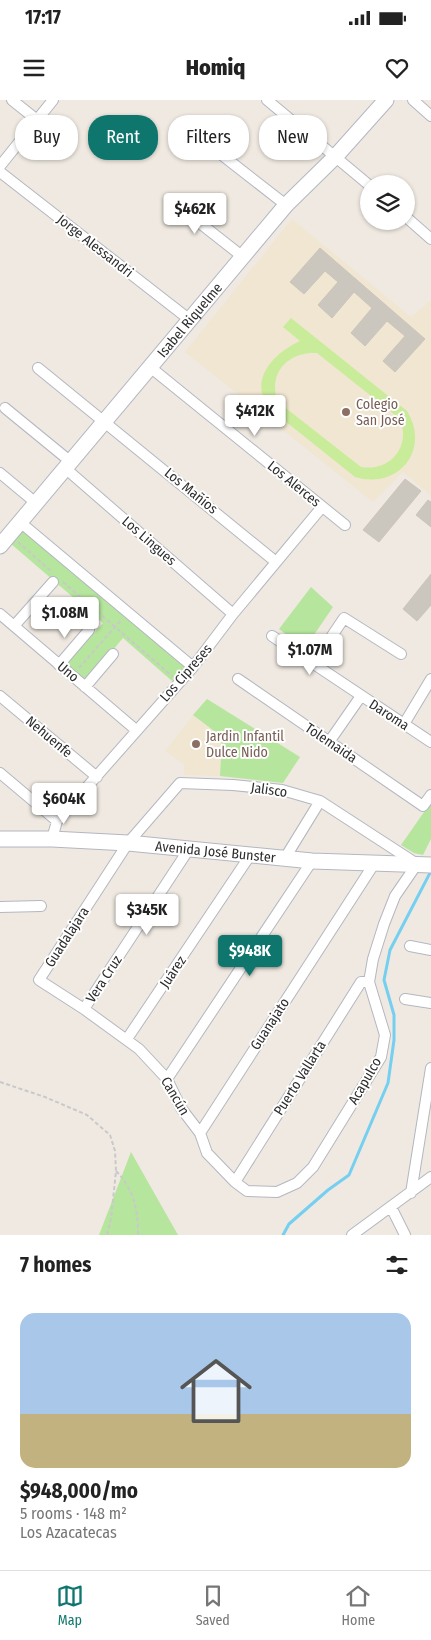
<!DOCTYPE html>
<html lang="en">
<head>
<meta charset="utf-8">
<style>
  body { margin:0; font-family:"Fira Sans Condensed",sans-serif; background:#f2f2f2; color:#222; height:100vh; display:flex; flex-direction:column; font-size:19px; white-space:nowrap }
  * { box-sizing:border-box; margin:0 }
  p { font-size:16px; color:#767676 }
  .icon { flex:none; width:28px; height:28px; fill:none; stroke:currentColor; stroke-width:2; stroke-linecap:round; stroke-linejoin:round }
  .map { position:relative; height:1135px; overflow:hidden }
  .side { display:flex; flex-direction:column; background:#fff; flex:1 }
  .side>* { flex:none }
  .hud { position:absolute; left:15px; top:15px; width:401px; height:45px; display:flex; gap:10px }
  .tools { position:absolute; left:360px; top:75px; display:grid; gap:10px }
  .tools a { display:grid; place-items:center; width:55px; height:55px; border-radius:50%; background:#fff; box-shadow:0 1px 4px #0004; font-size:25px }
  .price { position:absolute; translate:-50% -42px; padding:0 11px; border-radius:5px; background:#fff; color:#222; font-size:16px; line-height:32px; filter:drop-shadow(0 1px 2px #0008) }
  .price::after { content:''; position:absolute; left:50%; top:30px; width:15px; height:11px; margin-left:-8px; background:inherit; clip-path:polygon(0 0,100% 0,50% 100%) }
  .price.selected { background:#0f766e; color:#fff }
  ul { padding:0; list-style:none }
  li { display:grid; align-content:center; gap:10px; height:265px; padding:0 20px }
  li span { display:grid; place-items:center; height:155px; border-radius:15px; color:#555 }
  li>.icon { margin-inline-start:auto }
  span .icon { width:90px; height:90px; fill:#fffc; stroke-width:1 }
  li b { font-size:21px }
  h2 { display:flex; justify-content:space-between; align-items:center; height:60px; padding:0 20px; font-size:21px }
  .pill { padding:0 18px; border-radius:20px; background:#fff; box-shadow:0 1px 4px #0004; font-size:18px; line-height:45px }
  .pill.selected { background:#0f766e; color:#fff }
  .status { display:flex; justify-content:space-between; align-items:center; height:35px; padding:0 25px; background:#fff; direction:ltr }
  .status svg { height:14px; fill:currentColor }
  header { display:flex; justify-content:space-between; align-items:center; height:65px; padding:0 20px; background:#fff; font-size:22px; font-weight:800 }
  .dock { display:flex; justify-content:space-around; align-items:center; height:70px; border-top:1px solid #e0e0e0; background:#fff; font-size:14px; color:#767676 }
  .dock a { display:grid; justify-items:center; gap:2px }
  .dock .selected { color:#0f766e }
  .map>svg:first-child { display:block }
</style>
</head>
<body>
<div class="status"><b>17:17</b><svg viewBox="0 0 49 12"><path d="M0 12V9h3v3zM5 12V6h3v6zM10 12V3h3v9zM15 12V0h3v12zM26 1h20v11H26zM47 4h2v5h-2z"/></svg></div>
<header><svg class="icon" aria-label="menu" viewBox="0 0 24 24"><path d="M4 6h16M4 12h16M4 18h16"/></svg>Homiq<svg class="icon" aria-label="heart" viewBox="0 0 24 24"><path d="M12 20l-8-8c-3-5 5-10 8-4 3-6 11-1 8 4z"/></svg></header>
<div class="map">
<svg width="431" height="1135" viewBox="0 0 431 1135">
  <rect width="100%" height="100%" fill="#efe9e1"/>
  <path fill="#f0e6d1" d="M292,119L411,217L431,200V396L403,372L373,402L185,252Z
    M193,615L222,637L220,676L184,675V664L165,651Z"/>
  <path fill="#b6e59e" d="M23,428L187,565L172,581L123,538L86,582L64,564L92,532L94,533L103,523L10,443Z
    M311,487L333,507L305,548L279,529Z
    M207,599L300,657L283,683L220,676L222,637L193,615Z
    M431,702V739L423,755L414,753L401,745Z
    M131,1052L178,1135H99Z"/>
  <path fill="#c9ec9a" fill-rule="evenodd" d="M291,218L407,311C431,350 398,390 355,377L275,313C244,286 271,254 300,241L283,227ZM310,253H317L400,319C411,346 391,372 361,367L278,302C268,277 284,255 310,253Z"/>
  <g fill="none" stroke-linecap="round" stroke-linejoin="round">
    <path stroke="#75cff0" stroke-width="3" d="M283,1135L289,1124L328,1090L349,1075L388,983L394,940V915L384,880L390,850L430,773"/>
  </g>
  <path fill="#cbc7bf" stroke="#cbc5ba" d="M320,148L425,239L395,272L383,261L405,236L387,221L365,246L351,233L372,208L354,192L332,218L318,205L338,182L325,171L304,194L290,182Z
    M405,379L421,391L379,442L363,430Z
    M428,400L431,402V427L416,415Z
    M431,474V505L417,521L403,509Z"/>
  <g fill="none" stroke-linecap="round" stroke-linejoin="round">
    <g stroke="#b4b7c1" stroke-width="12">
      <path id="street" d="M12,0L37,20
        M267,0L369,85
        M413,0L431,16
        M213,48L286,105
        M0,66L53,0
        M0,72L190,220
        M177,105L243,157
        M406,117L431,139
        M150,267L345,425
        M38,268L276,462
        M5,308L71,362
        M65,368L233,514
        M0,373L36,403
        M20,422L193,567
        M0,514L136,630
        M14,526L53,482
        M272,536L431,642
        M313,564L344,518L401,554
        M59,565L89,530
        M238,579L423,706L431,695
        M85,587L113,554
        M0,596L97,677
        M404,624L431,579
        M329,642L361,596
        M0,673L57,721
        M180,683L233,685L282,690L320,701L417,764L395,796L384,824L373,859L369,882L385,935L381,957L313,1067L297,1083L277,1092L247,1091L235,1082L207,1053L200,1033L181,1008L167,979L139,949L84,909L39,880L128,743Z
        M52,739L57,721L193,567L233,514L322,407
        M285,758L320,701
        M0,807L41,806
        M410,846L431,850
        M405,899L431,903
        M84,909L189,749
        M127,939L251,754
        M167,979L312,761
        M200,1033L374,764
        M235,1082L361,882H369
        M411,1093L431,968
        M391,1107L405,1135
        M352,1135L431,1077"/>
    </g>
    <g stroke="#b4b7c1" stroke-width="17">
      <g id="secondary">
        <path id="s1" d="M0,446L286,105L336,56L386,0"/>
        <path id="s2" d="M0,739H52L128,743L312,761L431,765"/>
      </g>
    </g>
    <path stroke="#c9c9c9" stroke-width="2" stroke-dasharray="4 2.5" stroke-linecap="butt" d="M18,442L52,472
      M63,482L173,577
      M79,568L122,519
      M0,982L45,997L87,1015L110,1035L115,1051L116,1071L111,1119L107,1135
      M116,1071C134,1089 138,1110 138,1135"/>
    <use href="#street" stroke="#fff" stroke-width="10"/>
    <use href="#secondary" stroke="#fff" stroke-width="15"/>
  </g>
  <g fill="#8d6e63" stroke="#fff" stroke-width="2">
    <circle cx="346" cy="312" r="5"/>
    <circle cx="196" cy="644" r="5"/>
  </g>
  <g text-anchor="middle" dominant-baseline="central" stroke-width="4" stroke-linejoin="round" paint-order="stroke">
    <g font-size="14" fill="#2e2e2e" stroke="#fff">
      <text transform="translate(95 146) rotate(38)">Jorge Alessandri</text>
      <text stroke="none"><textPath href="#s1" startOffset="295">Isabel Riquelme</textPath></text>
      <text transform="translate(294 384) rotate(39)">Los Alerces</text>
      <text transform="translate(191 391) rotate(39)">Los Mañíos</text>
      <text transform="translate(149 441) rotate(41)">Los Lingues</text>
      <text transform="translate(68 572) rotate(40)">Uno</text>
      <text transform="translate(186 573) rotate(-49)">Los Cipreses</text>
      <text transform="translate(389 615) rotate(33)">Daroma</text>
      <text transform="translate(49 637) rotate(40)">Nehuenfe</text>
      <text transform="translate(331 643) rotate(34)">Tolemaida</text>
      <text transform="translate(269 690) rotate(8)">Jalisco</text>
      <text stroke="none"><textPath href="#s2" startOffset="216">Avenida José Bunster</textPath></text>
      <text transform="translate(67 837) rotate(-57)">Guadalajara</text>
      <text transform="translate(173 872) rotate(-56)">Juárez</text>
      <text transform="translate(104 879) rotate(-57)">Vera Cruz</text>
      <text transform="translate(270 924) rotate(-57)">Guanajato</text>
      <text transform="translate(300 978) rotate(-58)">Puerto Vallarta</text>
      <text transform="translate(365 981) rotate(-60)">Acapulco</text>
      <text transform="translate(175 996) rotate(59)">Cancún</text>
    </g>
    <g font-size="14" fill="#785e54" stroke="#fff" text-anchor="start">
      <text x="356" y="304">Colegio<tspan x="356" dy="16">San José</tspan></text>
      <text x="206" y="636">Jardin Infantil<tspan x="206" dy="16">Dulce Nido</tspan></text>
    </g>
  </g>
</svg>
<div class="tools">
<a><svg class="icon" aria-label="layers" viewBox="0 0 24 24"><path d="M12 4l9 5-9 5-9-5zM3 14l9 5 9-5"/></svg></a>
</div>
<b class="price" style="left:195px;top:135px">$462K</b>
<b class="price" style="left:255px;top:337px">$412K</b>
<b class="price" style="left:65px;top:539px">$1.08M</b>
<b class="price" style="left:310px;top:576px">$1.07M</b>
<b class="price" style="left:64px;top:725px">$604K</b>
<b class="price" style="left:147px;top:836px">$345K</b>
<b class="price selected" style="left:250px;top:877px">$948K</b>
<div class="hud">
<a class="pill">Buy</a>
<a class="pill selected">Rent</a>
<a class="pill">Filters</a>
<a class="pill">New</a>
</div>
</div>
<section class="side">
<h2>7 homes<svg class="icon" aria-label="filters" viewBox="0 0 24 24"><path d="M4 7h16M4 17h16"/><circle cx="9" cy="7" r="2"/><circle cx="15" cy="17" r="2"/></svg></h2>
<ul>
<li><span style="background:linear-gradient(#a9c7e8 65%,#c2b280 0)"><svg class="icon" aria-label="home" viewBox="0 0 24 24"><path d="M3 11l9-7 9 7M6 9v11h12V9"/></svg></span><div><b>$948,000/mo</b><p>5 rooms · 148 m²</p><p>Los Azacatecas</p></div></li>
</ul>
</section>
<nav class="dock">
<a class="selected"><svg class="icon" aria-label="map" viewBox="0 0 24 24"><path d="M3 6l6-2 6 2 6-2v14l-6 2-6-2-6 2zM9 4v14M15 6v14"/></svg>Map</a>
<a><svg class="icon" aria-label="saved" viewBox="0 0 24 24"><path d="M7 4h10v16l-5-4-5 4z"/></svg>Saved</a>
<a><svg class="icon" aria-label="home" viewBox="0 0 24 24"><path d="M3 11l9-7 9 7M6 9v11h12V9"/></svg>Home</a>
</nav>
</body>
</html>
